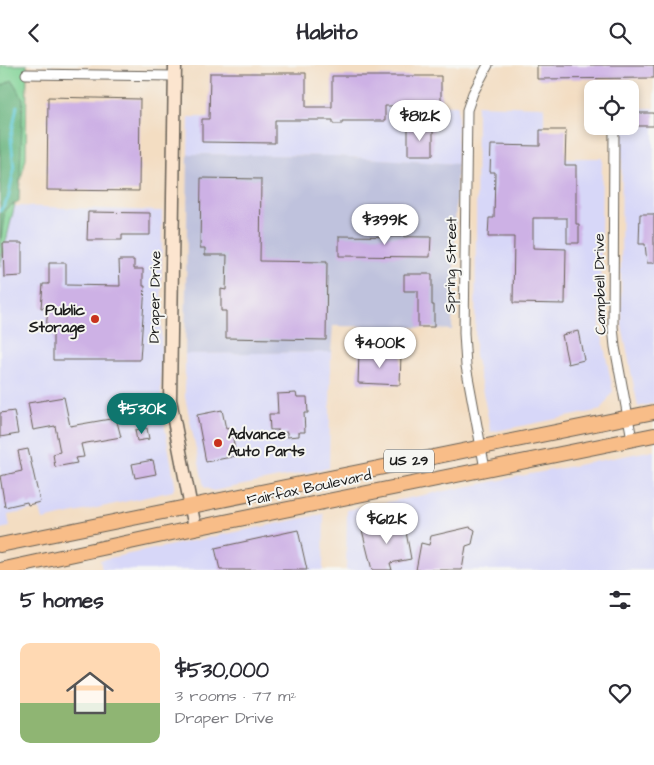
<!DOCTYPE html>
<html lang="en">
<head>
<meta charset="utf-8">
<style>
  body { margin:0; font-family:"Architects Daughter",sans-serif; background:#f7f7f7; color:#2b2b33; height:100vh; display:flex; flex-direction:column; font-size:19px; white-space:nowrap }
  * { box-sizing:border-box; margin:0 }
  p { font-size:16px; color:#7c7c81 }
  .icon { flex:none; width:28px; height:28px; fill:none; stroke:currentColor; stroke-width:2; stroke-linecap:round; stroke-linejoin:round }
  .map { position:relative; height:505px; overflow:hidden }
  .drawer { display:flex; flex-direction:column; background:#fff; flex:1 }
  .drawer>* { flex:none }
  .tools { position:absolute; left:584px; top:15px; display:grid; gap:10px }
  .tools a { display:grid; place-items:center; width:55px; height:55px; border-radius:10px; background:#fff; box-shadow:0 2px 8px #0003; font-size:25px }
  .price { position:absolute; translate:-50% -42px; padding:0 11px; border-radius:18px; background:#fff; color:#222; font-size:16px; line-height:32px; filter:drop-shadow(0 1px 2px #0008) }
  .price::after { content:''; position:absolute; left:50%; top:30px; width:15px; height:11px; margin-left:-8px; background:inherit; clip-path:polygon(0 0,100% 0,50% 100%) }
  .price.on { background:#0f766e; color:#fff }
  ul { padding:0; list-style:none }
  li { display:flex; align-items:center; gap:15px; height:125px; padding:0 20px }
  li+li { border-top:1px solid #e1e1e2 }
  li span { display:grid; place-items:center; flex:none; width:140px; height:100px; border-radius:10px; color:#555 }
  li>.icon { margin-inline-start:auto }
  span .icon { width:60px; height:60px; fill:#fffc; stroke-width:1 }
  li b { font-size:21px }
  h2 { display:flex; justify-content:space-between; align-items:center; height:60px; padding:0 20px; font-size:21px }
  header { display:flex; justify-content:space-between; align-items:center; height:65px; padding:0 20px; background:#fff; font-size:22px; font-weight:800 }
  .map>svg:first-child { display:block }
</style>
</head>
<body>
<header><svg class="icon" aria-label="back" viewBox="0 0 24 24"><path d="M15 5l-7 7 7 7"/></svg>Habito<svg class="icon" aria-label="search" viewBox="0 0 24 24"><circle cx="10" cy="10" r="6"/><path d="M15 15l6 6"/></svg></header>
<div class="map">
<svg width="654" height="505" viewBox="0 0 654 505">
  <rect width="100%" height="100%" fill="#f6f6f2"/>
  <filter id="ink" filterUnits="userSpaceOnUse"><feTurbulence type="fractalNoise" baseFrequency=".02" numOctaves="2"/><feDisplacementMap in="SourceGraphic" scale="10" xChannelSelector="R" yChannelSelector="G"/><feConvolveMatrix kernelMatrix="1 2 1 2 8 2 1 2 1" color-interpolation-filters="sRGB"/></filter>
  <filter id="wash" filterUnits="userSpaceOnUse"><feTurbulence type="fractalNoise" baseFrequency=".0096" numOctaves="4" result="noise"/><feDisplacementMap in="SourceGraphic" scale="20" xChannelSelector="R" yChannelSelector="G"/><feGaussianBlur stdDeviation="1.12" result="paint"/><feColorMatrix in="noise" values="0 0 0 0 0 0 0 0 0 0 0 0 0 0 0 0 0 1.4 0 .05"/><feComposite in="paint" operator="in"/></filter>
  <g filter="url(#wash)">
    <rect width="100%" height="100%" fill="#f3ddc2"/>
    <path fill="#d7d7f8" d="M334,37L458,40L457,99L333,91L188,89L189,52L334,54Z
      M477,40L544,42V93H602L600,261L613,326L601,345L491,367L475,289Z
      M630,43H654V338L638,342L622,261L621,211L622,61H630Z
      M14,141L162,146L161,341L175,419L173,426L43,455L40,444L8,450L10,462L0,464V201Z
      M331,287L329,403L213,426L204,422L185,332V289Z
      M654,385V505H346L347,445Z
      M324,449L323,505H102L100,495Z"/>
    <path fill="#bfc2dd" d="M188,89L333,91L457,99L452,265L411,262L333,261L331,287L185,289Z"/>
    <path fill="#7dd193" stroke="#4c7658" d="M0,0H27L26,93L0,201Z"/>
    <path fill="#66b37d" stroke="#41684c" d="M12,15L23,34L19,136L5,144L0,181V22Z"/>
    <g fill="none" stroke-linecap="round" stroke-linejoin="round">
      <path stroke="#5dc9d5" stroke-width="3" d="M0,146L8,134L14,105L11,72L17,41"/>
    </g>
    <g id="blocks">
      <path fill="#cdb1e5" d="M537,0H654V13L537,14Z
        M210,8H306V42H332V11H441V41H385V56H342V59H333V55H275V78L202,77V54H209Z
        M48,32L140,34L139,126L47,125Z
        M637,48H654V61H637Z
        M408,63H433V90H408Z
        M540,65H566L565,100H576V159H579V178H567V153H533V183L566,184L565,239L513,238L514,172H488L489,153H494L495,107H490L491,80L540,81Z
        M201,113L261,114L260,196L327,197L326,275L226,273V246H221V224L226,225L227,190H205V183H200Z
        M88,147L150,148V170H122V175H87Z
        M640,149H654V198H647L645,179H639Z
        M339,171L431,172L430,192L339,191Z
        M3,178H22V211L4,212Z
        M119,195H134V204H143V221H145L140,295H53V265H46L48,242L41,243L43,219H49V198H66V220L120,221Z
        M404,209H432V240H434V262H418V226H404Z
        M578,266L584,295L568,299L562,270Z
        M359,288L401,289L400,320L358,318Z
        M296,328L297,332H307L308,348H304L305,367H299V371L287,372V367L278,368V365H270L269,349H278L277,329Z
        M64,332L70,361L116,353L121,372L81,379L84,392L75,393L77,398L55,402L53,389L60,387L55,361L33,365L28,338Z
        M222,345L226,364L231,363L236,391L206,397L197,350Z
        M14,346L18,369L0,372V348Z
        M147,363L149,374L137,376L135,365Z
        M28,384L40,437L28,440L27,437L5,442L0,411L22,406L18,386Z
        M153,395L156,409L135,413L132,399Z
        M404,456L411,494L390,498L392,505H372L362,465Z
        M470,462L475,465L472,479L466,481L462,505H416L421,478L429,480L431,471Z
        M298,465L307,505H220L215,483Z"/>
    </g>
  </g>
  <g filter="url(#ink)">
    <use href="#blocks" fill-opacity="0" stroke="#676056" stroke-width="1"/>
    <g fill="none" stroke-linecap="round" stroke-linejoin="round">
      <g stroke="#676056" stroke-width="11">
        <path id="street" d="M26,9L175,11
          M614,62L613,262L615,282L632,374
          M485,404L466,301L464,268L467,45L473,28L488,0"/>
      </g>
      <g stroke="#676056" stroke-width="15">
        <path id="secondary" d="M175,0L170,335L195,463"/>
      </g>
      <g stroke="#676056" stroke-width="16">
        <path id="primary" d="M0,480L654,347
          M0,505L195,463L654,370"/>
      </g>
      <use href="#street" stroke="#fff" stroke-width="9"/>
      <use href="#secondary" stroke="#fce5cf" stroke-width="12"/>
      <use href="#primary" stroke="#f8bd88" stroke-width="14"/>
    </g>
  </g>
  <g fill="#c8321e" stroke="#f6f6f2" stroke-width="2">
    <circle cx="95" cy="254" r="5"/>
    <circle cx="218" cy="378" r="5"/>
  </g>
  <g text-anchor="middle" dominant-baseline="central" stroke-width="4" stroke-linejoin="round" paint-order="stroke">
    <rect fill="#f6f6f2" stroke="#5d5d5c" stroke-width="1" x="384" y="384.5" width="50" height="23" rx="4"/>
    <g font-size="14" font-weight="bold" fill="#1c1c1c">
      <text x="409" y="396">US 29</text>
    </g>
    <g font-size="15" fill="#1c1c1c" stroke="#f6f6f2">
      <text transform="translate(451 200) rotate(-89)">Spring Street</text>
      <text transform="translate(600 219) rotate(-91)">Campbell Drive</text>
      <text transform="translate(155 232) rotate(-89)">Draper Drive</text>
      <text transform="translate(309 423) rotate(-12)">Fairfax Boulevard</text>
    </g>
    <g font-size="15" font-weight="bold" fill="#1c1c1c" stroke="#f6f6f2" text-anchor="end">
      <text x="85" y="245">Public<tspan x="85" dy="17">Storage</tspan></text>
      <text x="228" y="369" text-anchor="start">Advance<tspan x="228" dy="17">Auto Parts</tspan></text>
    </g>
  </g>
</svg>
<div class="tools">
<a><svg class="icon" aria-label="locate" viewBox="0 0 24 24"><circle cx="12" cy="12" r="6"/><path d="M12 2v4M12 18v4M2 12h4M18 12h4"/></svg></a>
</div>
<b class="price" style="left:420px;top:77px">$812K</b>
<b class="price" style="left:385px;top:181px">$399K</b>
<b class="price" style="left:380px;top:304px">$400K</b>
<b class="price on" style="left:142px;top:370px">$530K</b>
<b class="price" style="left:387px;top:480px">$612K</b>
</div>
<section class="drawer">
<h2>5 homes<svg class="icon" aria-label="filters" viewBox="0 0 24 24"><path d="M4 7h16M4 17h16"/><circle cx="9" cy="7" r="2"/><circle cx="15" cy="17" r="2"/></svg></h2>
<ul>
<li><span style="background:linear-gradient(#ffd9b3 60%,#8fb573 0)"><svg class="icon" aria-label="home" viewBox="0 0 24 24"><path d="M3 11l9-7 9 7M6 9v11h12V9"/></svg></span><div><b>$530,000</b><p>3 rooms · 77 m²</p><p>Draper Drive</p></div><svg class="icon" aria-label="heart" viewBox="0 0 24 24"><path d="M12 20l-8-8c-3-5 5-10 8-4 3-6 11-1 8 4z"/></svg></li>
</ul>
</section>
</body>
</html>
